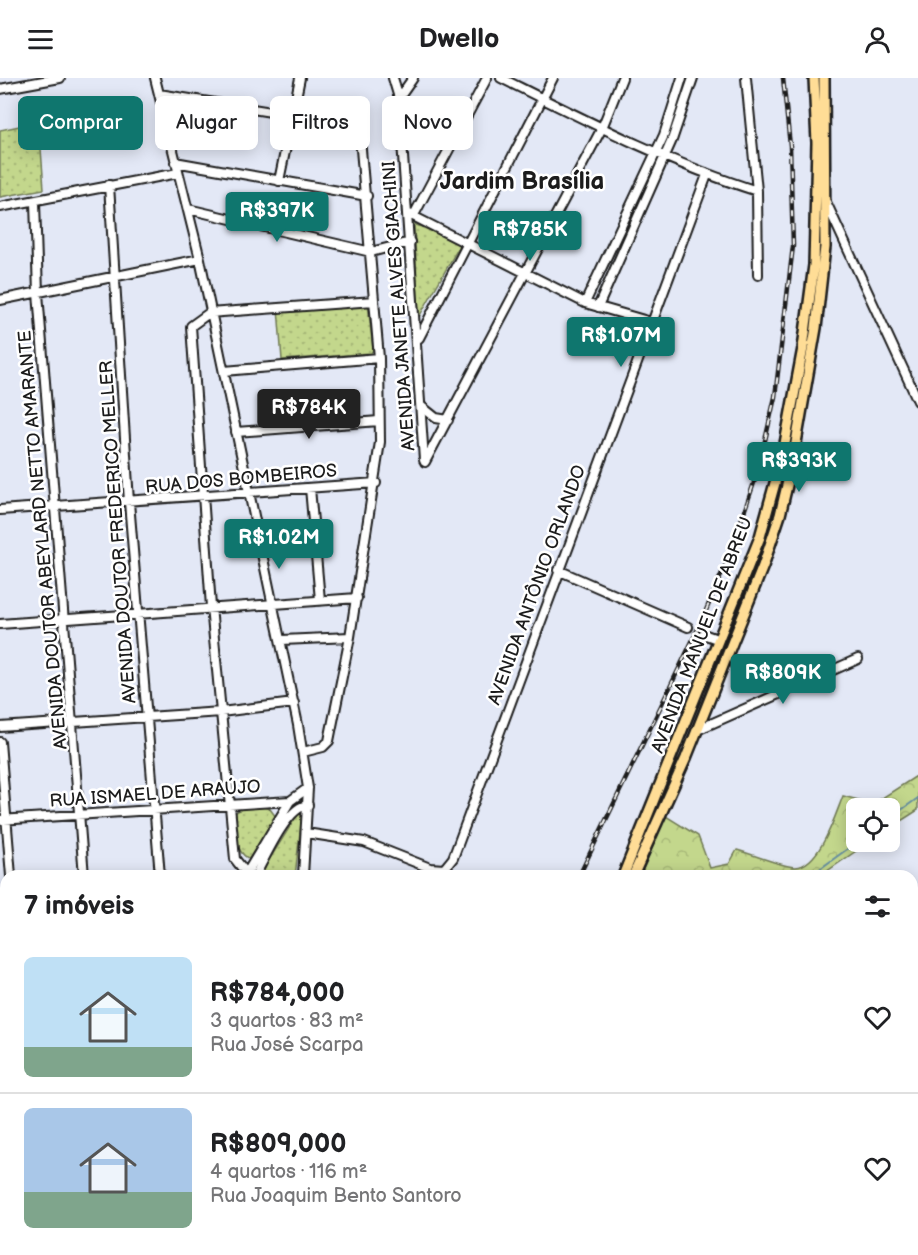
<!DOCTYPE html>
<html lang="pt">
<head>
<meta charset="utf-8">
<style>
  body { margin:0; font-family:"Balsamiq Sans",sans-serif; background:#f6f6f6; color:#202124; height:100vh; display:flex; flex-direction:column; font-size:22px; white-space:nowrap }
  * { box-sizing:border-box; margin:0 }
  p { font-size:20px; color:#757577 }
  .icon { flex:none; width:33px; height:33px; fill:none; stroke:currentColor; stroke-width:2; stroke-linecap:round; stroke-linejoin:round }
  .map { position:relative; flex:1; overflow:hidden }
  .side { position:absolute; left:0px; top:792px; width:918px; height:386px; display:flex; flex-direction:column; background:#fff; border-radius:18px 18px 0 0; box-shadow:0 3px 15px #0003 }
  .side>* { flex:none }
  .guide { position:absolute; left:18px; top:18px; width:600px; height:54px; display:flex; gap:12px }
  .tools { position:absolute; left:846px; top:720px; display:grid; gap:12px }
  .tools a { display:grid; place-items:center; width:54px; height:54px; border-radius:9px; background:#fff; box-shadow:0 3px 15px #0003; font-size:30px }
  .price { position:absolute; translate:-50% -51px; padding:0 14px; border-radius:6px; background:#0f766e; color:#fff; font-size:20px; line-height:39px; filter:drop-shadow(0 2px 3px #0008) }
  .price::after { content:''; position:absolute; left:50%; top:36px; width:18px; height:14px; margin-left:-9px; background:inherit; clip-path:polygon(0 0,100% 0,50% 100%) }
  .price.on { background:#222; color:#fff }
  ul { padding:0; list-style:none }
  li { display:flex; align-items:center; gap:18px; height:150px; padding:0 24px }
  li+li { border-top:2px solid #e0e0e0 }
  li span { display:grid; place-items:center; flex:none; width:168px; height:120px; border-radius:9px; color:#555 }
  li>.icon { margin-inline-start:auto }
  span .icon { width:72px; height:72px; fill:#fffc; stroke-width:1 }
  li b { font-size:26px }
  h2 { display:flex; justify-content:space-between; align-items:center; height:72px; padding:0 24px; font-size:26px }
  .chip { padding:0 21px; border-radius:9px; background:#fff; box-shadow:0 3px 15px #0003; font-size:21px; line-height:54px }
  .chip.on { background:#0f766e; color:#fff }
  header { display:flex; justify-content:space-between; align-items:center; height:78px; padding:0 24px; background:#fff; font-size:27px; font-weight:700 }
  .map>svg:first-child { display:block }
</style>
</head>
<body>
<header><svg class="icon" aria-label="menu" viewBox="0 0 24 24"><path d="M4 6h16M4 12h16M4 18h16"/></svg>Dwello<svg class="icon" aria-label="person" viewBox="0 0 24 24"><circle cx="12" cy="8" r="4"/><path d="M4 21q1-7 8-7t8 7"/></svg></header>
<div class="map">
<svg width="918" height="1177" viewBox="0 0 918 1177">
  <defs>
    <pattern id="grass-dots" width="8" height="8" patternUnits="userSpaceOnUse" patternTransform="scale(1.5)"><rect width="8" height="8" fill="#c3d78c"/><path d="M2 2h.1M6 6h.1" fill="none" stroke="#a7b878" stroke-width="1.8" stroke-linecap="round"/></pattern>
    <pattern id="forest-crowns" width="20" height="18" patternUnits="userSpaceOnUse" patternTransform="scale(1.5)"><rect width="20" height="18" fill="#c3d78c"/><path d="M2 6a3 3 0 1 1 6 0M12 15a3 3 0 1 1 6 0" fill="none" stroke="#a7b878"/></pattern>
  </defs>
  <rect width="100%" height="100%" fill="#e3e8f6"/>
  <filter id="ink" filterUnits="userSpaceOnUse"><feTurbulence type="fractalNoise" baseFrequency=".0167" numOctaves="2"/><feDisplacementMap in="SourceGraphic" scale="12" xChannelSelector="R" yChannelSelector="G"/><feConvolveMatrix kernelMatrix="1 2 1 2 8 2 1 2 1" color-interpolation-filters="sRGB"/></filter>
  <g filter="url(#ink)">
    <path fill="url(#grass-dots)" stroke="#707a54" stroke-width="1.5" d="M39,44L44,111L0,119V52Z
      M414,146L461,165L419,239Z
      M368,226L373,272L371,275L282,282L278,230Z
      M263,729L270,731L276,739L249,781C234,773 233,750 236,734L243,730Z
      M299,734L302,736L295,798H259Z"/>
    <path fill="url(#forest-crowns)" stroke="#707a54" stroke-width="1.5" d="M918,697V732L890,750V730H856V764H869L820,798H640L666,738L698,758L710,790L729,786L737,772C749,775 786,790 796,789C820,787 835,738 843,718L873,726Z"/>
    <g fill="none" stroke-linecap="round" stroke-linejoin="round">
      <path stroke="#668fa1" stroke-width="2" d="M890,740L918,720
        M810,798L857,764"/>
      <path stroke="#c5c9d5" stroke-width="8" stroke-dasharray="8 4" stroke-linecap="butt" d="M688,549L703,556"/>
      <g stroke="#1c1c1c" stroke-width="12">
        <path id="minor" d="M155,0L200,181L298,647L308,710L303,798
          M393,0L399,20L424,382
          M501,0C585,42 668,85 757,113
          M746,0L757,113L758,197
          M0,11L60,0
          M159,16L359,48L379,280L380,364L350,559L329,663L323,669L303,674
          M399,20L413,0
          M175,84L367,118
          M279,103L300,0
          M109,107L129,424L160,798
          M35,124L38,215L84,798
          M826,124L918,323
          M0,129L178,95
          M188,131L371,174L410,164
          M409,136L585,225L651,244
          M414,137L487,0
          M0,222L200,181
          M585,225L664,57L682,0
          M598,229L672,62L693,0
          M209,235L191,248L211,529L235,781L246,795
          M209,235L374,223
          M419,260L553,0
          M224,293L379,280
          M421,328L436,340L448,342
          M236,354L379,343
          M425,384L602,50L622,0
          M310,410L320,522
          M0,432L376,405
          M558,492L688,549
          M0,546L357,520
          M703,556L717,561
          M282,562L350,559
          M0,649L221,634L294,625
          M697,652L858,581
          M0,664L11,798
          M0,742L290,723L308,710
          M306,755L364,764L430,790L444,791L453,780L707,97
          M245,798L290,723
          M255,798C265,780 287,728 308,727
          M0,853H6
          M912,887L918,884
          M0,967H6
          M0,1044H6
          M0,1117H6
          M29,1172L38,1175L57,1172
          M108,1172L110,1177
          M168,1172L170,1177
          M222,1172L224,1177
          M281,1172L284,1177
          M341,1172L343,1177
          M400,1172L402,1177
          M22,1177L24,1172"/>
      </g>
      <g stroke="#1c1c1c" stroke-width="14">
        <path id="major" d="M623,798L760,459L783,376L803,270L814,187L817,65L814,0
          M633,798L686,680L763,488L780,437L793,382L816,250L825,169L824,0
          M567,1172L568,1177
          M576,1172L577,1177"/>
      </g>
      <use href="#minor" stroke="#fff" stroke-width="8"/>
      <use href="#major" stroke="#ffdd96" stroke-width="9"/>
      <g stroke="#1c1c1c" stroke-width="4.5">
        <path id="rail" d="M579,798L698,551L728,481L758,393L775,319L793,168L790,68L783,0
          M522,1172V1177"/>
      </g>
      <use href="#rail" stroke="#fff" stroke-width="2" stroke-dasharray="7" stroke-linecap="butt"/>
    </g>
  </g>
  <g text-anchor="middle" dominant-baseline="central" stroke-width="5" stroke-linejoin="round" paint-order="stroke">
    <g font-size="18" fill="#1c1c1c" stroke="#fff">
      <text transform="translate(399 228) rotate(-94)">AVENIDA JANETE ALVES GIACHINI</text>
      <text transform="translate(241 401) rotate(-5)">RUA DOS BOMBEIROS</text>
      <text transform="translate(118 454) rotate(-94)">AVENIDA DOUTOR FREDERICO MELLER</text>
      <text transform="translate(43 462) rotate(-95)">AVENIDA DOUTOR ABEYLARD NETTO AMARANTE</text>
      <text transform="translate(537 507) rotate(-70)">AVENIDA ANTÔNIO ORLANDO</text>
      <text transform="translate(702 557) rotate(-69)">AVENIDA MANUEL DE ABREU</text>
      <text transform="translate(155 716) rotate(-4)">RUA ISMAEL DE ARAÚJO</text>
    </g>
    <g font-size="24" font-weight="bold" fill="#1c1c1c" stroke="#fff">
      <text x="522" y="103">Jardim Brasília</text>
    </g>
  </g>
</svg>
<div class="tools">
<a><svg class="icon" aria-label="locate" viewBox="0 0 24 24"><circle cx="12" cy="12" r="6"/><path d="M12 2v4M12 18v4M2 12h4M18 12h4"/></svg></a>
</div>
<b class="price" style="left:277px;top:165px">R$397K</b>
<b class="price" style="left:530px;top:184px">R$785K</b>
<b class="price" style="left:621px;top:290px">R$1.07M</b>
<b class="price on" style="left:309px;top:362px">R$784K</b>
<b class="price" style="left:799px;top:415px">R$393K</b>
<b class="price" style="left:279px;top:492px">R$1.02M</b>
<b class="price" style="left:783px;top:627px">R$809K</b>
<div class="guide">
<a class="chip on">Comprar</a>
<a class="chip">Alugar</a>
<a class="chip">Filtros</a>
<a class="chip">Novo</a>
</div>
<section class="side">
<h2>7 imóveis<svg class="icon" aria-label="filters" viewBox="0 0 24 24"><path d="M4 7h16M4 17h16"/><circle cx="9" cy="7" r="2"/><circle cx="15" cy="17" r="2"/></svg></h2>
<ul>
<li><span style="background:linear-gradient(#bfe0f5 75%,#7fa58c 0)"><svg class="icon" aria-label="home" viewBox="0 0 24 24"><path d="M3 11l9-7 9 7M6 9v11h12V9"/></svg></span><div><b>R$784,000</b><p>3 quartos · 83 m²</p><p>Rua José Scarpa</p></div><svg class="icon" aria-label="heart" viewBox="0 0 24 24"><path d="M12 20l-8-8c-3-5 5-10 8-4 3-6 11-1 8 4z"/></svg></li>
<li><span style="background:linear-gradient(#a9c7e8 70%,#7fa58c 0)"><svg class="icon" aria-label="home" viewBox="0 0 24 24"><path d="M3 11l9-7 9 7M6 9v11h12V9"/></svg></span><div><b>R$809,000</b><p>4 quartos · 116 m²</p><p>Rua Joaquim Bento Santoro</p></div><svg class="icon" aria-label="heart" viewBox="0 0 24 24"><path d="M12 20l-8-8c-3-5 5-10 8-4 3-6 11-1 8 4z"/></svg></li>
</ul>
</section>
</div>
</body>
</html>
